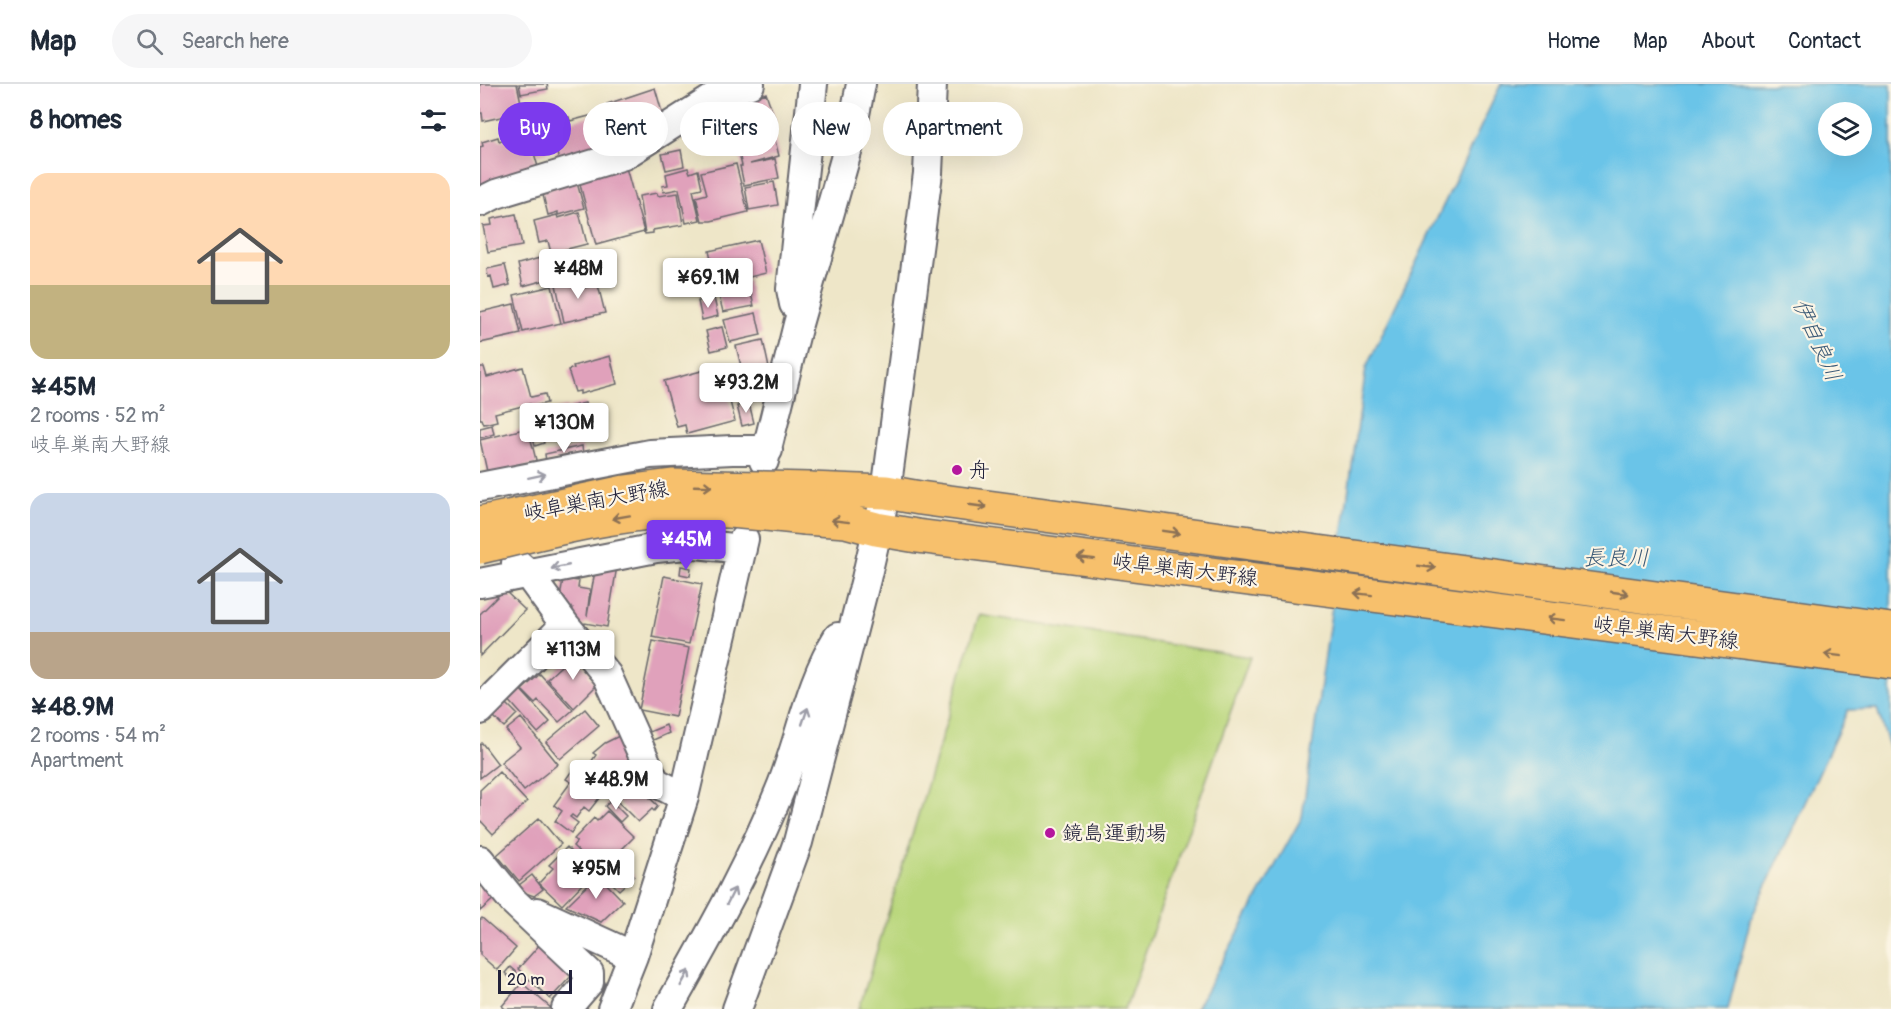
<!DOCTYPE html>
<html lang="en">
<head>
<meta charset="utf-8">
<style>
  body { margin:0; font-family:Pangolin,"Klee One",sans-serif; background:#f6f6f7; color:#1f2937; height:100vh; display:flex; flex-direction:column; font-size:22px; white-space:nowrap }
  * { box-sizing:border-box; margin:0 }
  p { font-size:20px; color:#747a83 }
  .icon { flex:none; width:33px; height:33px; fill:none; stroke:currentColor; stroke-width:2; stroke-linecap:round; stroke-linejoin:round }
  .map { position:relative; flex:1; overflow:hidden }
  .sheet { display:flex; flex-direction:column; background:#fff; width:480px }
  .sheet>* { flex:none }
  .top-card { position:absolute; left:18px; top:18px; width:570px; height:54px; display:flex; gap:12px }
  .buttons { position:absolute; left:1338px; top:18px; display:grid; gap:12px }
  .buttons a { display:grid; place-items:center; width:54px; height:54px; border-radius:50%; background:#fff; box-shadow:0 6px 24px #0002; font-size:30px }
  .scale { position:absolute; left:18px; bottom:15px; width:74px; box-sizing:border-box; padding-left:6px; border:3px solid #22223b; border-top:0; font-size:16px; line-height:21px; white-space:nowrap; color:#22223b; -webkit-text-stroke:4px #fcf5e5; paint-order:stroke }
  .price { position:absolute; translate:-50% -51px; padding:0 14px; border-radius:6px; background:#fff; color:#222; font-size:20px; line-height:39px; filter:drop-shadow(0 2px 3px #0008) }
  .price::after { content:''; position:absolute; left:50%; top:36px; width:18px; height:14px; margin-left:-9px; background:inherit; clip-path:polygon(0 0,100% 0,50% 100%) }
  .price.current { background:#7c3aed; color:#fff }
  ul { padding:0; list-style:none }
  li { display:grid; align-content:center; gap:12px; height:318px; padding:0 30px }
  li span { display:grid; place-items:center; height:186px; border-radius:18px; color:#555 }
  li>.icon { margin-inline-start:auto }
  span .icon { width:108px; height:108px; fill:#fffc; stroke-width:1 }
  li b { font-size:26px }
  h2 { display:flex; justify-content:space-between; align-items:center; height:72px; padding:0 30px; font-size:26px }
  .pill { padding:0 21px; border-radius:27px; background:#fff; box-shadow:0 6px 24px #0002; font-size:21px; line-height:54px }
  .pill.current { background:#7c3aed; color:#fff }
  header { display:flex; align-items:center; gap:36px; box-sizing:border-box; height:84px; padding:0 30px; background:#fff; border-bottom:2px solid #e0e1e3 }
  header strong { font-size:28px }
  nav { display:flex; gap:33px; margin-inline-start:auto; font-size:21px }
  .search { width:420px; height:54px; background:#f6f6f7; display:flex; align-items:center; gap:15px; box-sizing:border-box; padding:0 21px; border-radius:33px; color:#747a83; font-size:22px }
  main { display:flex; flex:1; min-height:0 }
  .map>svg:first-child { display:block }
</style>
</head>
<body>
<header>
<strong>Map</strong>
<div class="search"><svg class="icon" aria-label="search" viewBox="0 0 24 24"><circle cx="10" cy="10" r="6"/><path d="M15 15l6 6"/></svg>Search here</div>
<nav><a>Home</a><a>Map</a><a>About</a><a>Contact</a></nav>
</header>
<main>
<section class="sheet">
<h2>8 homes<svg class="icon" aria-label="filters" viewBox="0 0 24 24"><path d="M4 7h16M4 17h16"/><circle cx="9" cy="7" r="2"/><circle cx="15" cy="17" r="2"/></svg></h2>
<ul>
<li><span style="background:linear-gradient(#ffd9b3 60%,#c2b280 0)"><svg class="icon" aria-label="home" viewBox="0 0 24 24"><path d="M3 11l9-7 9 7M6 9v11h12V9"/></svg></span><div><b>¥45M</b><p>2 rooms · 52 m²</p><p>岐阜巣南大野線</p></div></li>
<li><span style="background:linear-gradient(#c9d6e8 75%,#b9a48a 0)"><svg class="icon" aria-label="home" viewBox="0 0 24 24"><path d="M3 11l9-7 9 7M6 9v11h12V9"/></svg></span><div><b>¥48.9M</b><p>2 rooms · 54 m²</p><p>Apartment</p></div></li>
</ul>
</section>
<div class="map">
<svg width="1411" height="925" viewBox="0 0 1411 925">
  <rect width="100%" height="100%" fill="#fcf5e5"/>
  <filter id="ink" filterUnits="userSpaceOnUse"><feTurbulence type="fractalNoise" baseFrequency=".0167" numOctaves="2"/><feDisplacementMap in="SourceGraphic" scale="12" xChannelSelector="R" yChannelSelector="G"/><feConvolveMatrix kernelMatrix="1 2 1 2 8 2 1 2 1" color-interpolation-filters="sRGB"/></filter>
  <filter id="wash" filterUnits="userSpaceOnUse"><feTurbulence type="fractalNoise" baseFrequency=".008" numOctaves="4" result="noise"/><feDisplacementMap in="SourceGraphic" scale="24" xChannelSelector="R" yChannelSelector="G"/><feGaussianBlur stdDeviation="1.35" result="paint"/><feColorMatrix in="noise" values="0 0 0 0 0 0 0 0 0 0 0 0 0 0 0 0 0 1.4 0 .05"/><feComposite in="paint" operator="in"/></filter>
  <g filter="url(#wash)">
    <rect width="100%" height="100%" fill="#eee6c8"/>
    <path fill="#bad77d" stroke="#6e7c5c" stroke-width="1.5" d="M499,531L770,573L645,925H379Z"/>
    <path fill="#6bc4e8" stroke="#467392" stroke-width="1.5" fill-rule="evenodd" d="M1021,0H1411V668L1397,625L1368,626L1270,837L1248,925H716L822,733L886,284ZM1348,28H1382V62H1348Z"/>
    <g id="blocks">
      <path fill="#e0a1bb" d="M0,0H37L43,28L3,37L2,29H0Z
        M39,0H67L68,5L41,10Z
        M175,4L184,35L139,59L136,48L129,50L123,34L130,31L127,20Z
        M286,9L296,38L255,53L246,28L269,20L268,16Z
        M117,30L126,64L79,77L70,43L75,42L73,37L89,33L90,37Z
        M244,30L249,46L226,54L220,38Z
        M54,31L59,48L62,47L69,67L57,71L45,33Z
        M48,48L60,90L2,107L0,101V63L3,62L2,58L18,53L19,57Z
        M294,52L299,72L270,80L295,75L299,94L264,101L260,82H262L257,61Z
        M201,66L204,82L186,86L182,70Z
        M145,80L164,148L116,161L98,93Z
        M256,80L268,128L231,137H222L216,113L227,110L221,88Z
        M208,84L210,89L218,86L222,104L213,106L220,136L206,139L199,105L184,108L182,102L188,101L186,90Z
        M96,95L104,124L78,131V128L68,131L62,107Z
        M294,98L298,121L269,126L265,103Z
        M177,109L178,112L198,109L203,141L173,146V149L165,150L159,112Z
        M99,128L107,160L71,169L68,157L59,159L54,137L77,131L78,134Z
        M36,130L42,162L8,168L3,142L12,141L11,135Z
        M278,156L286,189L237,201L229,167Z
        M67,172L73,194L43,202L38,180Z
        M25,181L30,201L14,205L11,192L8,193L7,185Z
        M94,192L97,205L118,201L125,229L84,238L75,196Z
        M268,197L274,222L243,228L237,204Z
        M72,202L81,239L43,248L34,211Z
        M234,214L238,232L222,236L218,217Z
        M34,220L41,250L0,259V228Z
        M276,229L281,251L250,258L244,236Z
        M242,243L247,263L231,267L226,247Z
        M283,256L289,284L263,290L256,262Z
        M130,272L137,300L100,310V307L95,308L88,286L94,284L93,282Z
        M0,283H4L7,293L43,283L51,313L65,310L67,319L50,323V320L15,329L17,337L4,340L2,335H0Z
        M225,286L230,302L245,298L255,337L207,350L205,341L197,343L184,297Z
        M105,319L107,326L91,330L89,323Z
        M269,319L274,339L262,342L257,322Z
        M87,323L89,330L72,335L70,327Z
        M66,330L68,338L59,341L64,359L55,362L48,334Z
        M12,341L14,350L0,354V344Z
        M48,344L57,380L8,392L0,356Z
        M102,362L103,370L66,378L65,370Z
        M137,482L127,543L105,539L104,543L91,534L93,524L84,522L85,515L80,514L83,495L99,497L98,504L110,506L107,532L115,487Z
        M201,482L211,484L210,492L200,490Z
        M184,492L222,500L209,560L172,553Z
        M24,506L45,526L0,572V530Z
        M173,557L209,564L195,633L159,626Z
        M79,560L85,566L72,579L66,572Z
        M93,571L110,589L108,591L117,601L94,624L67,595Z
        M60,590L93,626L79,638L58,616L55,619L42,606Z
        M38,603L70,638L58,649L27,614Z
        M22,615L37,630L24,643L9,628Z
        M105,625L119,642L80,675L66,658Z
        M41,634L78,680L44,707L21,678L40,663L26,646Z
        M186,641L189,649L171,657L167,649Z
        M145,649L159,679L138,690L109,727L104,723L96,734L92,731L90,733L98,739L91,749L75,737L82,727L74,721L91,698L86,695L96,681L103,685L107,679L109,681L116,671L113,669L125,659Z
        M2,659L18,680L0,694V661Z
        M19,688L47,718L13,750L0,736V706Z
        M143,692L154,703L158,698L172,712L170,714L178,722L174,727L172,725L158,738L128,708Z
        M131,717L146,732L140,738L125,722Z
        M127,727L154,753L138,769L135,767L117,785L93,762L97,757L94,755L114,734L117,737Z
        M59,734L81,760L39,797L17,771Z
        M87,763L113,789L82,821L59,799L73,784L69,781Z
        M134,772L154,792L139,806L119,786Z
        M52,791L63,805L54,812L34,805Z
        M118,791L143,817L121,838L86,822Z
        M0,793L16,813L0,827Z
        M2,834L36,864L17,886L0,871V836Z
        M62,858L95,888L70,915L38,885Z
        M30,883L39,891L33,897L25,889Z
        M42,899L72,925H25L22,922Z"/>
    </g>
  </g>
  <g filter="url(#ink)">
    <use href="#blocks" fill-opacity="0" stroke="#69676c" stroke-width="1.5"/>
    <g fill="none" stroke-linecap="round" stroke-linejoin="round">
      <g stroke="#69676c" stroke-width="32">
        <path id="minor" d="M0,118L16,110L144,71L237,12L270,0
          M314,220L311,205L333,0
          M284,377L318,240L369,61L381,0
          M0,403L170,370L252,366H288
          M0,499L176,464L216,460L262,465
          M85,541L127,591L175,698L204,713
          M0,626L85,541L47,489L36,479
          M0,776L33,817L109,889V898L86,925
          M57,828L153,872
          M132,925L153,872L204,713L264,455
          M188,925C229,852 271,779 302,701C321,652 330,598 358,553
          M257,925L318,758L386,495L406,408L448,89L452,0"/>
      </g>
      <g stroke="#69676c" stroke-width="36">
        <path id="major" d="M330,405L406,408L440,414L1411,546
          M325,434L366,437L396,445L437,452L1411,578"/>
      </g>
      <use href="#minor" stroke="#fff" stroke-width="28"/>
      <use href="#major" stroke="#f7c06c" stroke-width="33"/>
      <g stroke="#69676c" stroke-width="36" stroke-linecap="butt">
        <path id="major-bridge" d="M0,439L145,408L192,402L330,405
          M0,463C63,448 127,431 193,427C237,424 281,430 325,434"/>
      </g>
      <use href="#major-bridge" stroke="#f7c06c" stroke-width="33"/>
    </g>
    <defs><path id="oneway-shaft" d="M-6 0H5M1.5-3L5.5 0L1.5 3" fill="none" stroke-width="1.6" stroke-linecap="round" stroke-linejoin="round" transform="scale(1.5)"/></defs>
    <g stroke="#9c9ca7">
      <use href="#oneway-shaft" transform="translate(57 392) rotate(-12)"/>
      <use href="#oneway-shaft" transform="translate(80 483) rotate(169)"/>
      <use href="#oneway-shaft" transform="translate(325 632) rotate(-71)"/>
      <use href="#oneway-shaft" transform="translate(251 812) rotate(-63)"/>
      <use href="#oneway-shaft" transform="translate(205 894) rotate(-61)"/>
    </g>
    <g stroke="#8c7154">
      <use href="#oneway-shaft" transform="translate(223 402) rotate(2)"/>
      <use href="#oneway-shaft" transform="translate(498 422) rotate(8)"/>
      <use href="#oneway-shaft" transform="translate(141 433) rotate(170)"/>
      <use href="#oneway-shaft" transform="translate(360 437) rotate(-173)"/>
      <use href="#oneway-shaft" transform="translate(691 448) rotate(8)"/>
      <use href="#oneway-shaft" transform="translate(606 474) rotate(-173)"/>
      <use href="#oneway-shaft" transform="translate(947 483) rotate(8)"/>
      <use href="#oneway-shaft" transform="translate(1140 509) rotate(8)"/>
      <use href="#oneway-shaft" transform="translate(883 510) rotate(-173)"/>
      <use href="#oneway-shaft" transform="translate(1076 535) rotate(-173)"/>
      <use href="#oneway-shaft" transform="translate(1353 571) rotate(-173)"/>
    </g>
  </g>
  <g fill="#b5179e" stroke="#fcf5e5" stroke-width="2">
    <circle cx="477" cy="386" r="6"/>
    <circle cx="570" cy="749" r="6"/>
  </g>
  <g text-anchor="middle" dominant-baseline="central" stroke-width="4.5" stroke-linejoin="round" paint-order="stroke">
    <g font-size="21" fill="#22223b" stroke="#fcf5e5" text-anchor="start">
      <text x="489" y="386">舟</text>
      <text x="582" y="749">鏡島運動場</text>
    </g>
    <g font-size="21" fill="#22223b" stroke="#fcf5e5">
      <text transform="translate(116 417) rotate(-10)">岐阜巣南大野線</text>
      <text transform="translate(705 486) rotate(7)">岐阜巣南大野線</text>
      <text transform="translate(1186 549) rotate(7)">岐阜巣南大野線</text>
    </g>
    <g font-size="22" font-style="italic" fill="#3c5b78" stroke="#fcf5e5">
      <text transform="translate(1337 256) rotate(66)">伊自良川</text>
      <text x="1136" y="474">長良川</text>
    </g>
  </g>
</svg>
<div class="buttons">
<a><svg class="icon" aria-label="layers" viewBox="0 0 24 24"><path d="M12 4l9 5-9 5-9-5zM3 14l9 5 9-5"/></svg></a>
</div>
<div class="scale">20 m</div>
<b class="price" style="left:98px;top:216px">¥48M</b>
<b class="price" style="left:228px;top:225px">¥69.1M</b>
<b class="price" style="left:266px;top:330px">¥93.2M</b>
<b class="price" style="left:84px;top:370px">¥130M</b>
<b class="price current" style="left:206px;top:487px">¥45M</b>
<b class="price" style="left:93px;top:597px">¥113M</b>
<b class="price" style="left:136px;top:727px">¥48.9M</b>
<b class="price" style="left:116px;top:816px">¥95M</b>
<div class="top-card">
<a class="pill current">Buy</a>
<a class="pill">Rent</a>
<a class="pill">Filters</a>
<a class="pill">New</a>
<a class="pill">Apartment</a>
</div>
</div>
</main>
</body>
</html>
